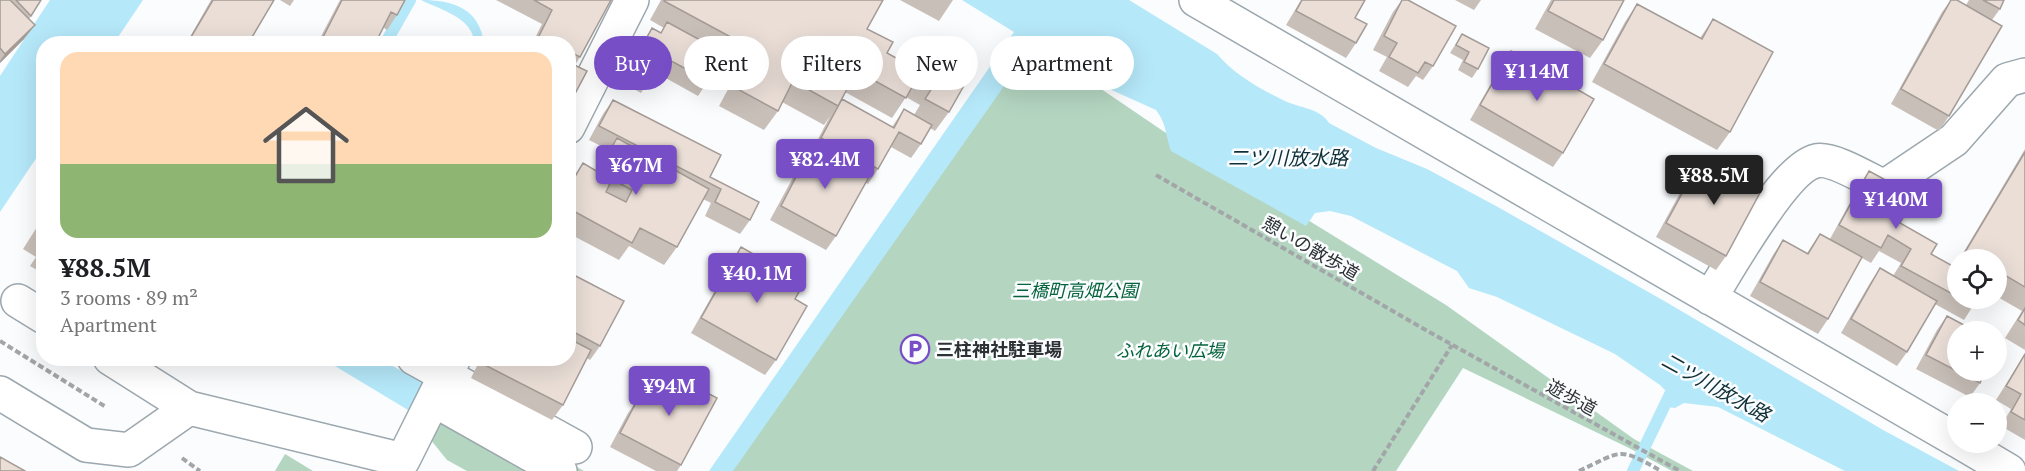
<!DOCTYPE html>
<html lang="en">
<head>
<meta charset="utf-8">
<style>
  body { margin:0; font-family:"PT Serif","Noto Sans JP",serif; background:#f2f2f2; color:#202124; height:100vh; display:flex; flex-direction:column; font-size:22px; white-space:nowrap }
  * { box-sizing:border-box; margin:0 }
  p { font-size:20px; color:#757577 }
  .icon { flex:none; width:33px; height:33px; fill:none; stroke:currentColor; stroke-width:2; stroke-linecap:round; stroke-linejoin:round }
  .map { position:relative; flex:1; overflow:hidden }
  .details { position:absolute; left:36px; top:36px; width:540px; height:330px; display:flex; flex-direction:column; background:#fff; border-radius:24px; box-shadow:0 6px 24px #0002 }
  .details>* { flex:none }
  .banner { position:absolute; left:594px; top:36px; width:570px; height:54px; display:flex; gap:12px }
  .buttons { position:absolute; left:1947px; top:249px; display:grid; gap:12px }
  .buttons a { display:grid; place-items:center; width:60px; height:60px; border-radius:50%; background:#fff; box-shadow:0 6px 24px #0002; font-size:30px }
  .price { position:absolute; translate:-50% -51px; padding:0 14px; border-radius:6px; background:#784ec7; color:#fff; font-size:20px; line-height:39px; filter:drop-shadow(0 2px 3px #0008) }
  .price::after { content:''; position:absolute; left:50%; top:36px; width:18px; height:14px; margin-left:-9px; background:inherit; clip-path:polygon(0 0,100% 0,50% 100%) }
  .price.selected { background:#222; color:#fff }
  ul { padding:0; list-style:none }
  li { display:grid; align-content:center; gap:12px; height:318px; padding:0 24px }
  li span { display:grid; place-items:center; height:186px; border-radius:18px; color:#555 }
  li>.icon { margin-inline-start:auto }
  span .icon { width:108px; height:108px; fill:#fffc; stroke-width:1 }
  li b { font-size:26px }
  .pill { padding:0 21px; border-radius:27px; background:#fff; box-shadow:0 6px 24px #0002; font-size:21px; line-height:54px }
  .pill.selected { background:#784ec7; color:#fff }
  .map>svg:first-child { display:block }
</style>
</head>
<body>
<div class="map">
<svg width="2025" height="471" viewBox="0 0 2025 471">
  <rect width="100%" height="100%" fill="#fafcfe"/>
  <path fill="#b4d6c1" d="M1032,42L1163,131L1446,305L1634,439L1693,471H1672L1629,448L1463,368L1396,471H721Z
    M458,399L584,471H467L447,460L430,439Z
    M285,454L313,471H275Z"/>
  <path fill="#b5e8f9" d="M50,0H143L114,43L44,44L43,148L0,212V76Z
    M421,0C453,0 479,8 484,43H474C474,18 439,9 421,0Z
    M962,0H1129L1217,54C1235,75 1260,89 1285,101C1299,108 1320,108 1329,123L1376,148L1427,169L1496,206L1666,302L1883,430L1959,471H1845L1718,407L1684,403L1675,408L1668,407L1667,392L1660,385L1615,354L1497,297L1469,288L1457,271L1351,216L1330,211L1315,213L1306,226L1171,151C1165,133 1167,125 1156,110L1065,69C1058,67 1046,62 1042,61C1031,60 1022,67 1014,72L733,471H709L1014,32Z
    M326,359H379L423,382L426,394L413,413L330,363Z"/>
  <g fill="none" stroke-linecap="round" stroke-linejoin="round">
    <path stroke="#b5e8f9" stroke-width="12" d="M385,44L410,0
      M1633,471L1674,386"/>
    <g stroke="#9ca7ae" stroke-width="36">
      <path id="minor" d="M1196,0L1958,441
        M568,127L632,0
        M1710,298C1729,268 1784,168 1816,161C1832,157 1869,180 1884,187L1954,140L2007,80L2025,75
        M18,301L44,317
        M110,358L189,408L403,460L454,358
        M414,358L575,447
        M0,393L86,445L129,450L189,408
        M434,400L560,471
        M1960,442L2009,471"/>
    </g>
    <path stroke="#a3a6a8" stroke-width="4" stroke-dasharray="6 3" stroke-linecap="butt" d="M1156,175L1431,333L1680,471
      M0,341L106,407
      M182,458L200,471
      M1373,471L1452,345
      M1579,471C1622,451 1618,446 1661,471"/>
    <use href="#minor" stroke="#fff" stroke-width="33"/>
  </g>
  <path fill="#c9bfb9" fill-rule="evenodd" d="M0,0H41L29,19L24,39L0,63Z
    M211,0H274L248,44H186Z
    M280,0H294L290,6Z
    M340,0H405L397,15L387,30L383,27L375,44H317Z
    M496,0H611L580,57L575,65L568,107V44H532L542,24Z
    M661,0H883L867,29L887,53L919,70L932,52L949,112L935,131L930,128L921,144L911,158L891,147L878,169L868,184L865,182L836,236L826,250L770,220L803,159L813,144L815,145L830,116L824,125L782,102L778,111L764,130L719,106L739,69L720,59L708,81L698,96L655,72L641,93L621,82L642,43L652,28L660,33L664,28L650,20ZM845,92L892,118L906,97L920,105L914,115L904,109L892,127L839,103Z
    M900,0H953L939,21Z
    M1301,0H1365L1355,18L1356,43L1346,58L1286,25Z
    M1402,0L1433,66L1423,80L1416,76L1408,87L1379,71L1387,57L1373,50L1393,12Z
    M1455,0H1481L1474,10Z
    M1551,0H1624L1603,40L1590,58L1535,29Z
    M1951,0L1966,5L1969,0H2004L2000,9L1992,20L1949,116L1939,131L1891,104L1942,12Z
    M1637,4L1700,38L1713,19L1730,132L1717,150L1592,82L1625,22Z
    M1462,34L1478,69L1472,78L1458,70L1463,60L1450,53Z
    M1511,51L1563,153L1553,167L1470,120L1501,66Z
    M613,100L710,177L750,220L740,234L705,216L711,203L703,199L677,247L664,265L629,246L619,260L568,233V184L583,163L596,171L609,150L589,140L603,114Z
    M2025,149V350L2005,338L2022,311L1996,296V260H1959Z
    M1702,157L1726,256L1716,270L1656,237L1692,171Z
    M1869,171L1900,223L1931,254L1954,267L1958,262V298H1978L1964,320L1935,304L1907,352L1897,366L1841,333L1870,283L1880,268L1893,276L1901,263L1879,251L1871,263L1862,258L1828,319L1818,334L1750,296L1773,255L1783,240L1807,253L1820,234L1830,239L1859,186Z
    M44,216V274L30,266L36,257L23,249Z
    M741,247L795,299L776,360L765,375L691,333L731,262Z
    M568,272L600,346L590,360L587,358L563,405L552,420L471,378L481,358H568Z
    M1947,316L1980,383L1970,397L1916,369L1937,330Z
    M2025,354V440L2001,426L2011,409L1996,400Z
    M662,369L681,465L677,471H656L610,447L628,413L638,399L642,403L652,383Z"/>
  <path fill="#a49b96" d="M35,25L24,39L0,63V61L5,54Z"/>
  <path fill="#eaded7" stroke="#a49b96" stroke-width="1.5" fill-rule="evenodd" d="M0,0H10L35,25L5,54L0,48Z
    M16,0H41L31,16Z
    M213,0H274L248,44H191L188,42Z
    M342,0H405L397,15L391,12L375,44H321L320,43Z
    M534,0H611L580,57L568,51V44H554L539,36L552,10Z
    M664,0H883L867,29L893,42L887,53L921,72L932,52L971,73L949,112L925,99L934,85L918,76L906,98L848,66L838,84L847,89L838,106L793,81L778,111L732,86L753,49L664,1Z
    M1302,0H1365L1355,18L1367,24L1356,43L1296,11Z
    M1402,0H1408L1456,26L1433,66L1425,62L1418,73L1389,57L1397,43L1384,36Z
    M1554,0H1624L1603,40L1548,11Z
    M1951,0H1957L2002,26L1949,116L1901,89Z
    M1983,0H2004L2000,9Z
    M1637,4L1702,39L1713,19L1773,52L1730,132L1604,64Z
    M667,22L724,53L708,81L664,57L651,78L631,67L652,28L661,33Z
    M1462,34L1489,48L1478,69L1464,62L1469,52L1456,45Z
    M1511,51L1594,99L1563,153L1480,105Z
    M568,62L587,71L568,107Z
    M842,99L894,128L904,109L932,125L921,144L899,132L878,169L821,138Z
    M613,100L721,155L710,177L759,202L750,220L715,202L721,189L599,126Z
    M617,138L709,189L677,247L640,228L632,243L568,208V189L583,163L598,172ZM612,179L632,190L626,202L606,192Z
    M813,144L870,175L836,236L781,206Z
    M2025,152V287L1996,270V260H1978L1965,252Z
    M1702,157L1762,189L1726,256L1666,223Z
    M1869,171L1915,196L1900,223L1937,244L1931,254L1958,269V297L1901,266L1911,249L1888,235L1881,248L1839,225Z
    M44,218V233L37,229Z
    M1820,234L1862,257L1828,319L1760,282L1783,240L1808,254Z
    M741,247L804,283L795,299L807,306L776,360L701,318Z
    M1880,268L1937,301L1907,352L1851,319Z
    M568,272L624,301L600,346L568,329Z
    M1961,298H1978L1974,306Z
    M2025,308V325L2018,320Z
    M1947,316L1977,332H1958V370H1986L1980,383L1926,355Z
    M568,338L591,350L563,405L481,363L484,358H568Z
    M1996,342L2000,344L1996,350Z
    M2025,354V420L2011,412L2021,394L2006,386Z
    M662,369L717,398L681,465L620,433L638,399L644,404Z
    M0,457L25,471H0Z"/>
  <defs>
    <g id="parking-ring" transform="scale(1.5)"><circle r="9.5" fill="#fafcfe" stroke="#784ec7" stroke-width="1.5"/><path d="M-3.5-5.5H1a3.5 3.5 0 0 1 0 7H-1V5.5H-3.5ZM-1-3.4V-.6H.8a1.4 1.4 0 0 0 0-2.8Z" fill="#784ec7"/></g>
  </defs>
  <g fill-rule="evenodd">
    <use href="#parking-ring" x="915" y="349"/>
  </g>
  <g text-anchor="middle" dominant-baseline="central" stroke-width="5" stroke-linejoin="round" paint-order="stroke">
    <g font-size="18" fill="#2d3134" stroke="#fafcfe">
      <text transform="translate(1311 248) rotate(30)">憩いの散歩道</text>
      <text transform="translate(1572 397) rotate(29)">遊歩道</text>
    </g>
    <g font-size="18" font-style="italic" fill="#05633c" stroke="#fafcfe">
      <text x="1075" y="290">三橋町高畑公園</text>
      <text x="1170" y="350">ふれあい広場</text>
    </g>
    <g font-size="18" font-weight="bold" fill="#2d3134" stroke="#fafcfe" text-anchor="start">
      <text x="936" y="349">三柱神社駐車場</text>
    </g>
    <g font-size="20" font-style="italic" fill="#103039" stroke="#fafcfe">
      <text x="1288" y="157">二ツ川放水路</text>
      <text transform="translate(1716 387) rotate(29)">二ツ川放水路</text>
    </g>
  </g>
</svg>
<div class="buttons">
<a><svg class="icon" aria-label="locate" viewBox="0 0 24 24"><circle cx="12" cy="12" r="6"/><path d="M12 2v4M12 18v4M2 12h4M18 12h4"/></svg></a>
<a>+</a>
<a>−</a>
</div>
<b class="price" style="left:1537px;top:102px">¥114M</b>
<b class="price" style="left:825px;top:190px">¥82.4M</b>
<b class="price" style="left:636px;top:196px">¥67M</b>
<b class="price selected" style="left:1714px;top:206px">¥88.5M</b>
<b class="price" style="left:1896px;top:230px">¥140M</b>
<b class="price" style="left:757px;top:304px">¥40.1M</b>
<b class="price" style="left:669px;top:417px">¥94M</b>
<div class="banner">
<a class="pill selected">Buy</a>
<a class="pill">Rent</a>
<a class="pill">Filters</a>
<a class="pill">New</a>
<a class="pill">Apartment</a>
</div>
<section class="details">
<ul>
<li><span style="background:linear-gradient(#ffd9b3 60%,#8fb573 0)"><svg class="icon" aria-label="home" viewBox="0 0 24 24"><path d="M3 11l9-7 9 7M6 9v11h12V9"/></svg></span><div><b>¥88.5M</b><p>3 rooms · 89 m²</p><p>Apartment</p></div></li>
</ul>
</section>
</div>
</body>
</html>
